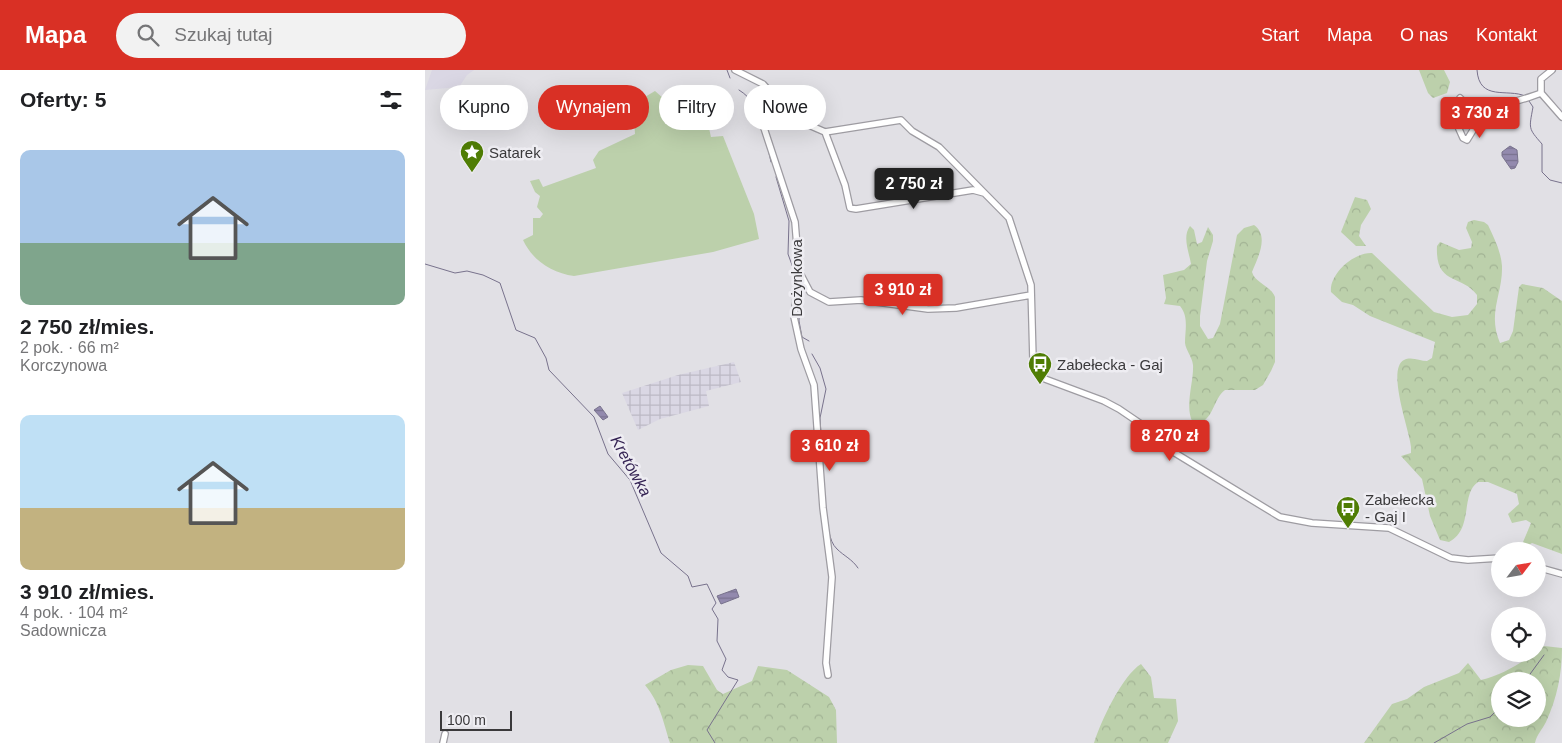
<!DOCTYPE html>
<html lang="pl">
<head>
<meta charset="utf-8">
<style>
  body { margin:0; font-family:Helvetica,sans-serif; background:#f2f2f2; color:#202124; height:100vh; display:flex; flex-direction:column; font-size:19px; white-space:nowrap }
  * { box-sizing:border-box; margin:0 }
  p { font-size:16px; color:#757577 }
  .icon { flex:none; width:28px; height:28px; fill:none; stroke:currentColor; stroke-width:2; stroke-linecap:round; stroke-linejoin:round }
  .map { position:relative; flex:1; overflow:hidden }
  .details { display:flex; flex-direction:column; background:#fff; width:425px }
  .details>* { flex:none }
  .banner { position:absolute; left:15px; top:15px; width:475px; height:45px; display:flex; gap:10px }
  .needle { width:32px; rotate:59deg }
  .fabs { position:absolute; left:1066px; top:472px; display:grid; gap:10px }
  .fabs a { display:grid; place-items:center; width:55px; height:55px; border-radius:50%; background:#fff; box-shadow:0 5px 20px #0002; font-size:25px }
  .scale { position:absolute; left:15px; bottom:12px; width:72px; box-sizing:border-box; padding-left:5px; border:2px solid #3a393b; border-top:0; font-size:14px; line-height:18px; white-space:nowrap; color:#3a393b; -webkit-text-stroke:4px #eeedf2; paint-order:stroke }
  .price { position:absolute; translate:-50% -42px; padding:0 11px; border-radius:5px; background:#d93025; color:#fff; font-size:16px; line-height:32px; filter:drop-shadow(0 1px 2px #0008) }
  .price::after { content:''; position:absolute; left:50%; top:30px; width:15px; height:11px; margin-left:-8px; background:inherit; clip-path:polygon(0 0,100% 0,50% 100%) }
  .price.current { background:#222; color:#fff }
  ul { padding:0; list-style:none }
  li { display:grid; align-content:center; gap:10px; height:265px; padding:0 20px }
  li span { display:grid; place-items:center; height:155px; border-radius:10px; color:#555 }
  li>.icon { margin-inline-start:auto }
  span .icon { width:90px; height:90px; fill:#fffc; stroke-width:1 }
  li b { font-size:21px }
  h2 { display:flex; justify-content:space-between; align-items:center; height:60px; padding:0 20px; font-size:21px }
  .chip { padding:0 18px; border-radius:22px; background:#fff; box-shadow:0 5px 20px #0002; font-size:18px; line-height:45px }
  .chip.current { background:#d93025; color:#fff }
  header { display:flex; align-items:center; gap:30px; box-sizing:border-box; height:70px; padding:0 25px; background:#d93025; color:#fff }
  header strong { font-size:24px }
  nav { display:flex; gap:28px; margin-inline-start:auto; font-size:18px }
  .search { width:350px; height:45px; background:#f2f2f2; display:flex; align-items:center; gap:12px; box-sizing:border-box; padding:0 18px; border-radius:28px; color:#757577; font-size:19px }
  main { display:flex; flex:1; min-height:0 }
  .map>svg:first-child { display:block }
</style>
</head>
<body>
<header>
<strong>Mapa</strong>
<div class="search"><svg class="icon" aria-label="search" viewBox="0 0 24 24"><circle cx="10" cy="10" r="6"/><path d="M15 15l6 6"/></svg>Szukaj tutaj</div>
<nav><a>Start</a><a>Mapa</a><a>O nas</a><a>Kontakt</a></nav>
</header>
<main>
<section class="details">
<h2>Oferty: 5<svg class="icon" aria-label="filters" viewBox="0 0 24 24"><path d="M4 7h16M4 17h16"/><circle cx="9" cy="7" r="2"/><circle cx="15" cy="17" r="2"/></svg></h2>
<ul>
<li><span style="background:linear-gradient(#a9c7e8 60%,#7fa58c 0)"><svg class="icon" aria-label="home" viewBox="0 0 24 24"><path d="M3 11l9-7 9 7M6 9v11h12V9"/></svg></span><div><b>2 750 zł/mies.</b><p>2 pok. · 66 m²</p><p>Korczynowa</p></div></li>
<li><span style="background:linear-gradient(#bfe0f5 60%,#c2b280 0)"><svg class="icon" aria-label="home" viewBox="0 0 24 24"><path d="M3 11l9-7 9 7M6 9v11h12V9"/></svg></span><div><b>3 910 zł/mies.</b><p>4 pok. · 104 m²</p><p>Sadownicza</p></div></li>
</ul>
</section>
<div class="map">
<svg width="1137" height="673" viewBox="0 0 1137 673">
  <defs>
    <pattern id="industrial-grid" width="8" height="8" patternUnits="userSpaceOnUse" patternTransform="scale(1.25)"><rect width="8" height="8" fill="#dad7e4"/><path d="M0 4h8M4 0v8" fill="none" stroke="#bcb9c4"/></pattern>
    <pattern id="forest-crowns" width="20" height="18" patternUnits="userSpaceOnUse" patternTransform="scale(1.25)"><rect width="20" height="18" fill="#bcd0ab"/><path d="M2 6a3 3 0 1 1 6 0M12 15a3 3 0 1 1 6 0" fill="none" stroke="#a2b394"/></pattern>
    <pattern id="water-rules" width="6" height="5" patternUnits="userSpaceOnUse" patternTransform="scale(1.25)"><rect width="6" height="5" fill="#938aae"/><path d="M0 2.5h6" fill="none" stroke="#79728f"/></pattern>
  </defs>
  <rect width="100%" height="100%" fill="#e1e0e5"/>
  <path fill="#dad7e4" d="M7,0H49L42,5L34,17L0,20Z"/>
  <path fill="url(#industrial-grid)" d="M309,292L316,312L281,321L284,336L235,349L213,360L197,323L253,305Z"/>
  <path fill="#bcd0ab" d="M230,21L238,28L240,54L281,45L286,67L298,66L329,144L334,169L288,182L149,206C127,203 108,191 98,170L108,165V148H115L118,144L112,137L115,126L110,122L105,111L114,109L118,117L171,98L168,90L174,81L210,64L208,34Z"/>
  <path fill="url(#forest-crowns)" fill-rule="evenodd" d="M994,0H1019L1025,12L1022,23L1008,28L1003,23Z
    M930,127L942,130L946,139L936,155L934,166L941,176H931L916,162Z
    M1049,150L1059,152L1063,155C1069,168 1076,181 1077,196C1078,224 1062,243 1075,273L1084,270L1088,261L1094,217L1097,214L1118,218L1137,231V484L1107,473L1102,476L1098,472L1106,453L1101,450L1087,453L1083,444L1094,434L1092,424L1063,412H1053C1035,424 1049,459 1024,472L1015,470L1005,446L997,409L976,386L986,383V377C985,362 961,299 979,290C986,286 995,291 1002,291L1007,288L1010,272L945,246L928,235L917,232L906,222C904,204 929,182 947,183L1009,242L1027,247L1043,245L1052,234V225C1037,204 1010,216 1012,176L1015,172L1034,180L1046,178L1047,172L1041,158L1043,152Z
    M829,155C845,166 832,189 827,202C830,213 845,215 850,227V292L846,301L838,315L830,320H800C788,329 789,349 773,354L768,353C759,337 769,312 768,295C767,286 761,281 760,273C760,260 764,247 755,236L739,234L741,228L738,205L759,200L766,194C764,182 757,167 765,156L769,160L772,174L777,172L783,157L788,165V171L782,191L775,246V256L783,269L788,268L795,254L812,165L819,158Z
    M1119,576L1137,578C1137,604 1132,628 1121,652C1117,660 1112,664 1110,673H939L967,634L982,629L999,617L1034,603L1043,593L1056,610C1079,605 1102,589 1119,576ZM1075,611H1112V649H1075Z
    M716,594L726,607L729,628L751,629L753,651L743,673H669C676,651 697,606 716,594Z
    M263,595L278,596L292,620L298,624L327,611L333,596L362,600L404,627L411,640L412,673H245C238,651 235,633 220,615L246,600Z"/>
  <path fill="url(#water-rules)" stroke="#78728c" d="M1085,76L1092,80L1093,92L1090,98L1086,99L1077,86V82Z
    M175,336L183,347L178,350L169,340Z
    M311,519L314,527L296,534L292,526Z"/>
  <g fill="none" stroke-linecap="round" stroke-linejoin="round">
    <path stroke="#78728c" stroke-width="1" d="M302,0L305,8
      M1052,0C1054,32 1083,18 1100,26
      M314,20C327,28 331,38 336,53
      M1104,31L1108,37C1104,59 1103,58 1117,74V102L1125,110L1137,113
      M344,83L346,92
      M351,107L364,151L363,184L371,206
      M0,194L30,203L42,201L58,205L75,213L91,260L110,268L121,288L124,300L169,347L183,384L205,410L236,483L263,506L267,517L282,514L291,533L287,539L293,549L292,571L301,589L297,600L303,607L313,610L282,660L290,673
      M375,219L374,251L377,267L384,271
      M387,284L395,298L401,319L395,348L397,381
      M401,441C403,452 403,471 412,479C419,486 427,489 433,498
      M1100,611L1119,585
      M1009,673L1042,654L1065,647L1075,637"/>
    <g stroke="#9e9ca2" stroke-width="8">
      <path id="street" d="M310,0L338,14L357,35L377,52L400,62L420,115L425,138L431,139L548,120L559,123
        M1127,0L1116,9V23L1137,47
        M348,25L338,46V55L370,152L374,201L369,247L376,279L389,315L398,438L407,507L401,593L403,605
        M1035,28C1039,32 1045,39 1051,40C1057,42 1106,27 1116,23
        M1034,59L1038,68L1042,70L1053,52L1076,37
        M400,62L476,50L487,61L514,77L584,148L606,215L608,290L615,305L620,309L679,331L694,339L719,356L750,383L855,447L887,453L964,458L1026,488L1043,490L1075,488
        M375,203L385,222L404,232L436,230L503,239L531,238L606,225
        M1112,497L1137,504
        M18,673L20,664"/>
    </g>
    <use href="#street" stroke="#fff" stroke-width="5.5"/>
  </g>
  <defs>
    <g id="sight-pin" transform="scale(1.25)"><path d="M0 17L-7.5 6A9.5 9.5 0 1 1 7.5 6Z" fill="#4f7d04" stroke="#eeedf2"/><path d="M0-6L1.8-2.2L6-1.7L2.9 1.2L3.7 5.4L0 3.3L-3.7 5.4L-2.9 1.2L-6-1.7L-1.8-2.2Z" fill="#fff"/></g>
    <g id="bus-pin" transform="scale(1.25)"><path d="M0 17L-7.5 6A9.5 9.5 0 1 1 7.5 6Z" fill="#4f7d04" stroke="#eeedf2"/><path d="M-5-6H5V4H4V6H2V4H-2V6H-4V4H-5ZM-3.5-4V0h7V-4ZM-3.5 1.2v1.5H-2V1.2ZM2 1.2v1.5H3.5V1.2Z" fill="#fff"/></g>
  </defs>
  <g fill-rule="evenodd">
    <use href="#sight-pin" x="47" y="82"/>
    <use href="#bus-pin" x="615" y="294"/>
    <use href="#bus-pin" x="923" y="438"/>
  </g>
  <g text-anchor="middle" dominant-baseline="central" stroke-width="5" stroke-linejoin="round" paint-order="stroke">
    <g font-size="15" fill="#3a393b" stroke="#eeedf2" text-anchor="start">
      <text x="64" y="82">Satarek</text>
      <text x="632" y="294">Zabełecka - Gaj</text>
      <text x="940" y="429">Zabełecka<tspan x="940" dy="17">- Gaj I</tspan></text>
    </g>
    <g font-size="15" fill="#3a393b" stroke="#eeedf2">
      <text transform="translate(371 208) rotate(-90)">Dożynkowa</text>
    </g>
    <g font-size="16" font-style="italic" fill="#352454" stroke="#eeedf2">
      <text transform="translate(206 396) rotate(61)">Kretówka</text>
    </g>
  </g>
</svg>
<div class="fabs">
<a><svg class="needle" viewBox="-14 -14 28 28"><path d="M0-13l5 13h-10z" fill="#e53935"/><path d="M0 13l5-13h-10z" fill="#757577"/></svg></a>
<a><svg class="icon" aria-label="locate" viewBox="0 0 24 24"><circle cx="12" cy="12" r="6"/><path d="M12 2v4M12 18v4M2 12h4M18 12h4"/></svg></a>
<a><svg class="icon" aria-label="layers" viewBox="0 0 24 24"><path d="M12 4l9 5-9 5-9-5zM3 14l9 5 9-5"/></svg></a>
</div>
<div class="scale">100 m</div>
<b class="price" style="left:1055px;top:69px">3 730 zł</b>
<b class="price current" style="left:489px;top:140px">2 750 zł</b>
<b class="price" style="left:478px;top:246px">3 910 zł</b>
<b class="price" style="left:745px;top:392px">8 270 zł</b>
<b class="price" style="left:405px;top:402px">3 610 zł</b>
<div class="banner">
<a class="chip">Kupno</a>
<a class="chip current">Wynajem</a>
<a class="chip">Filtry</a>
<a class="chip">Nowe</a>
</div>
</div>
</main>
</body>
</html>
